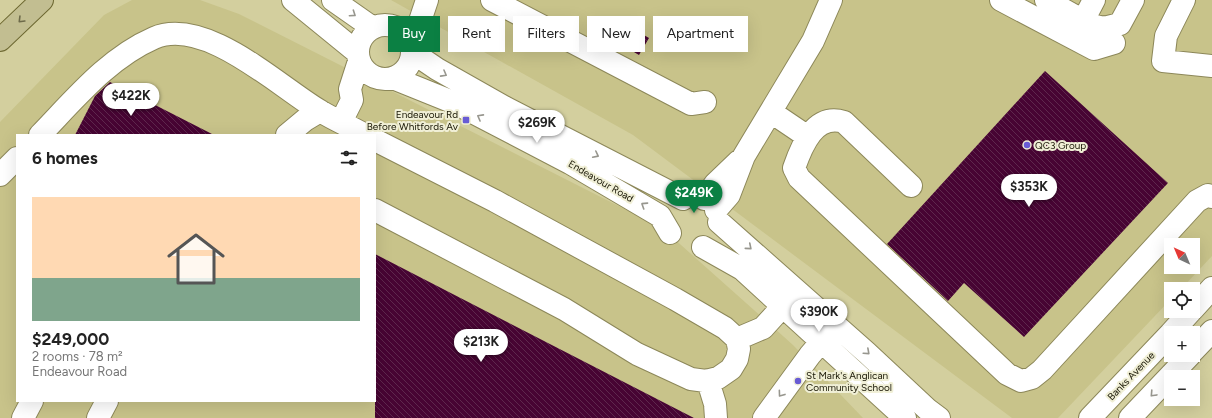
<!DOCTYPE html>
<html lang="en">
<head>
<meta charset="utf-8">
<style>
  body { margin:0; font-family:Figtree,sans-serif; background:#f2f2f2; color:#222; height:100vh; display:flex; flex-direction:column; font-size:15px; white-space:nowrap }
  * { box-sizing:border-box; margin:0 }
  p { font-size:13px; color:#767676 }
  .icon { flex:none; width:22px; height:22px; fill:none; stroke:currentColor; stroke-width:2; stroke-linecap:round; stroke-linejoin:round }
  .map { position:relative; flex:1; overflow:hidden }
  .details { position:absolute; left:16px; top:134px; width:360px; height:268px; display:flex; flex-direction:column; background:#fff; border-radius:0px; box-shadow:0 4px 16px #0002 }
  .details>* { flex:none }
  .guide { position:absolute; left:388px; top:16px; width:380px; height:36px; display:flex; gap:8px }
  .needle { width:26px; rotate:316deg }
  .controls { position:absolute; left:1164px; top:238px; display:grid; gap:8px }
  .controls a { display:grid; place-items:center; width:36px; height:36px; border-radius:0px; background:#fff; box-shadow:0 4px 16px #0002; font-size:20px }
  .price { position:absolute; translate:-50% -34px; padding:0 9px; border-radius:14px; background:#fff; color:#222; font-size:13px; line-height:26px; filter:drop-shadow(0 1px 2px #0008) }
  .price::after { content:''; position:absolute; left:50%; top:24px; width:12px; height:9px; margin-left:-6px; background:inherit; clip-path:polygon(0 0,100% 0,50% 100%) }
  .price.active { background:#0b8043; color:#fff }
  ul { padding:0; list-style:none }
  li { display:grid; align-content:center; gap:8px; height:212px; padding:0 16px }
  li+li { border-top:1px solid #e0e0e0 }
  li span { display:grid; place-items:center; height:124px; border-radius:0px; color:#555 }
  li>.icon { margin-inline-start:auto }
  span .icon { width:72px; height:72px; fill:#fffc; stroke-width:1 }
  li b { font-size:17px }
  h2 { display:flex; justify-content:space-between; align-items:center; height:48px; padding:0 16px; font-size:17px }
  .pill { padding:0 14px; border-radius:0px; background:#fff; box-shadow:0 4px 16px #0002; font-size:14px; line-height:36px }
  .pill.active { background:#0b8043; color:#fff }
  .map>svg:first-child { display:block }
</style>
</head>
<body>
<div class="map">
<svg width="1212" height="418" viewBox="0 0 1212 418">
  <defs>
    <pattern id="building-back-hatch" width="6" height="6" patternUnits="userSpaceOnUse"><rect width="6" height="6" fill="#470433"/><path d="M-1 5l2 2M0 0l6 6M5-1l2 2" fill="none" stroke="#5e284d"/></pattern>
  </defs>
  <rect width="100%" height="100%" fill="#d3cf9e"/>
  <path fill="#c8c38a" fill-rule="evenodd" d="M132,0H200L239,14L662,228L793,345L863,418H0V122L104,15ZM17,135H375V401H17Z
    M391,0H1212V256L1181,289H1171V299L1058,418H1012L633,135ZM1171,245H1193V267H1171Z"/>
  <path fill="url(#building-back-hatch)" d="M614,18L649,38L639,55L606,36Z
    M1045,71L1168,183L1024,337L964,283L948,301L887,244Z
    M110,82L214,135H75L95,96Z
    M375,254L694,418H375Z"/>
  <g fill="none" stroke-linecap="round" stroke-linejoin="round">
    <g stroke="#8c8759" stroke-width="24">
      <path id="minor" d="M293,0L358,53
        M333,0L373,28
        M492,0L691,104L705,102
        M1001,0L1094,49L1114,43
        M1046,0L1091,25L1104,28L1120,24L1133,0
        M1184,0L1166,36L1163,61L1212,66
        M1083,21L1094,0
        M358 52a27 27 0 1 1 54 0a27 27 0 1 1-54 0Z
        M409,40L420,21L427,0
        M412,52L437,69L506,108L683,199
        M393,78L455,103L570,163L660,216L670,233
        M771,112L808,137
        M341,122L352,100L350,89L359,61
        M40,135C74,100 108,58 154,38C205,16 278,86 320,111C335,120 351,127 365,135
        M287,135L305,120L320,111
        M375,140L495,201L675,299L725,328L737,339L739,349L737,359L731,369L718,378L706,381L691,379L637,354L564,309L375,210
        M0,175L17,158
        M911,186L844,122C815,113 802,145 794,168L799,178L1007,374L1021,381L1032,378L1042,370L1197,201L1208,195L1212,197
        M704,199L715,184L739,161
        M716,210L729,195L744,156L813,41L831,0
        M719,222L867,353L927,409L939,418
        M703,247L742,269L905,418
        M1193,309L1212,288
        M1171,333L1191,311
        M737,339L763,328L792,296
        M1193,351L1212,331
        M708,381L715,404L716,418
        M23,418L32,401
        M98,418L107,401
        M764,418L810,355L822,341
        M1090,418L1171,333
        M1130,418L1190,355"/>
    </g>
    <g stroke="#6c6730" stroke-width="24">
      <path id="major" d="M0,40L42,0"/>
    </g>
    <use href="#minor" stroke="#fff" stroke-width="22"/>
    <use href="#major" stroke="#c2be91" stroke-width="22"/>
  </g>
  <defs><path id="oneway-chevron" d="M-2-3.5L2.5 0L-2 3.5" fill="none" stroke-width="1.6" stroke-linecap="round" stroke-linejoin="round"/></defs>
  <g stroke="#97968e">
    <use href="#oneway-chevron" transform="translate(353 14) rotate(34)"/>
    <use href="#oneway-chevron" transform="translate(444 74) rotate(29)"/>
    <use href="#oneway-chevron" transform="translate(480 117) rotate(-151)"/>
    <use href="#oneway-chevron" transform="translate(596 155) rotate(27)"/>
    <use href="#oneway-chevron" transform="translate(644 205) rotate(-147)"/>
    <use href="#oneway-chevron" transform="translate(749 247) rotate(40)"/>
    <use href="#oneway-chevron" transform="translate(867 352) rotate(42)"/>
    <use href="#oneway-chevron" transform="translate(781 394) rotate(126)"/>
    <use href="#oneway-chevron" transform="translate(1153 394) rotate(133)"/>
  </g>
  <use stroke="#6d6a4a" href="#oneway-chevron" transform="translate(21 20) rotate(135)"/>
  <g fill="#685bd4" stroke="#f0efd6" stroke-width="1.5">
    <rect x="462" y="116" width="8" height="8" rx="2"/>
    <circle cx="1027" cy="145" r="4"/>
    <circle cx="798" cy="381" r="4"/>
  </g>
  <g text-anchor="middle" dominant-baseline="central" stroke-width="4" stroke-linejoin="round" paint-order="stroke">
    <g font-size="10" fill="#181604" stroke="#f0efd6" text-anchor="start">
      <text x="458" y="114" text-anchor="end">Endeavour Rd<tspan x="458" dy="12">Before Whitfords Av</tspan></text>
      <text x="1035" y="145">QC3 Group</text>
      <text x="806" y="375">St Mark's Anglican<tspan x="806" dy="12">Community School</tspan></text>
    </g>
    <g font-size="10" fill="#181604" stroke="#f0efd6">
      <text transform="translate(601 181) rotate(30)">Endeavour Road</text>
      <text transform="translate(1131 376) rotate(-46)">Banks Avenue</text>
    </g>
  </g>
</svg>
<div class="controls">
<a><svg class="needle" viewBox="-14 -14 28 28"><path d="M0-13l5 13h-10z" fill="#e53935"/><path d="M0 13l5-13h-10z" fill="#767676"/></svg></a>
<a><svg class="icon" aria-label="locate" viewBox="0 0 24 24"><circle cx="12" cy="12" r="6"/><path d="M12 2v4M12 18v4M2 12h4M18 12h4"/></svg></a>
<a>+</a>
<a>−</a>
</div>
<b class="price" style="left:131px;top:117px">$422K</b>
<b class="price" style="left:537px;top:144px">$269K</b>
<b class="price" style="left:1029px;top:208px">$353K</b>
<b class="price active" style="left:694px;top:214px">$249K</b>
<b class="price" style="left:819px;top:333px">$390K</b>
<b class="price" style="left:481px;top:363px">$213K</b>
<div class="guide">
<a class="pill active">Buy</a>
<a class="pill">Rent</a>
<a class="pill">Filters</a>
<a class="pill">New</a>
<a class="pill">Apartment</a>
</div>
<section class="details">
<h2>6 homes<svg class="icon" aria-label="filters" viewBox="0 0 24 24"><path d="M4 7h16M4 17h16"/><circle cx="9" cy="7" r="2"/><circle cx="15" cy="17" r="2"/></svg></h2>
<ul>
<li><span style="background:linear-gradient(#ffd9b3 65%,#7fa58c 0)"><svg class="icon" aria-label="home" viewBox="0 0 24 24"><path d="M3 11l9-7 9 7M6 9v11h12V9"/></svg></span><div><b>$249,000</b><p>2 rooms · 78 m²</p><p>Endeavour Road</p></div></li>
</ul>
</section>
</div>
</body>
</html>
